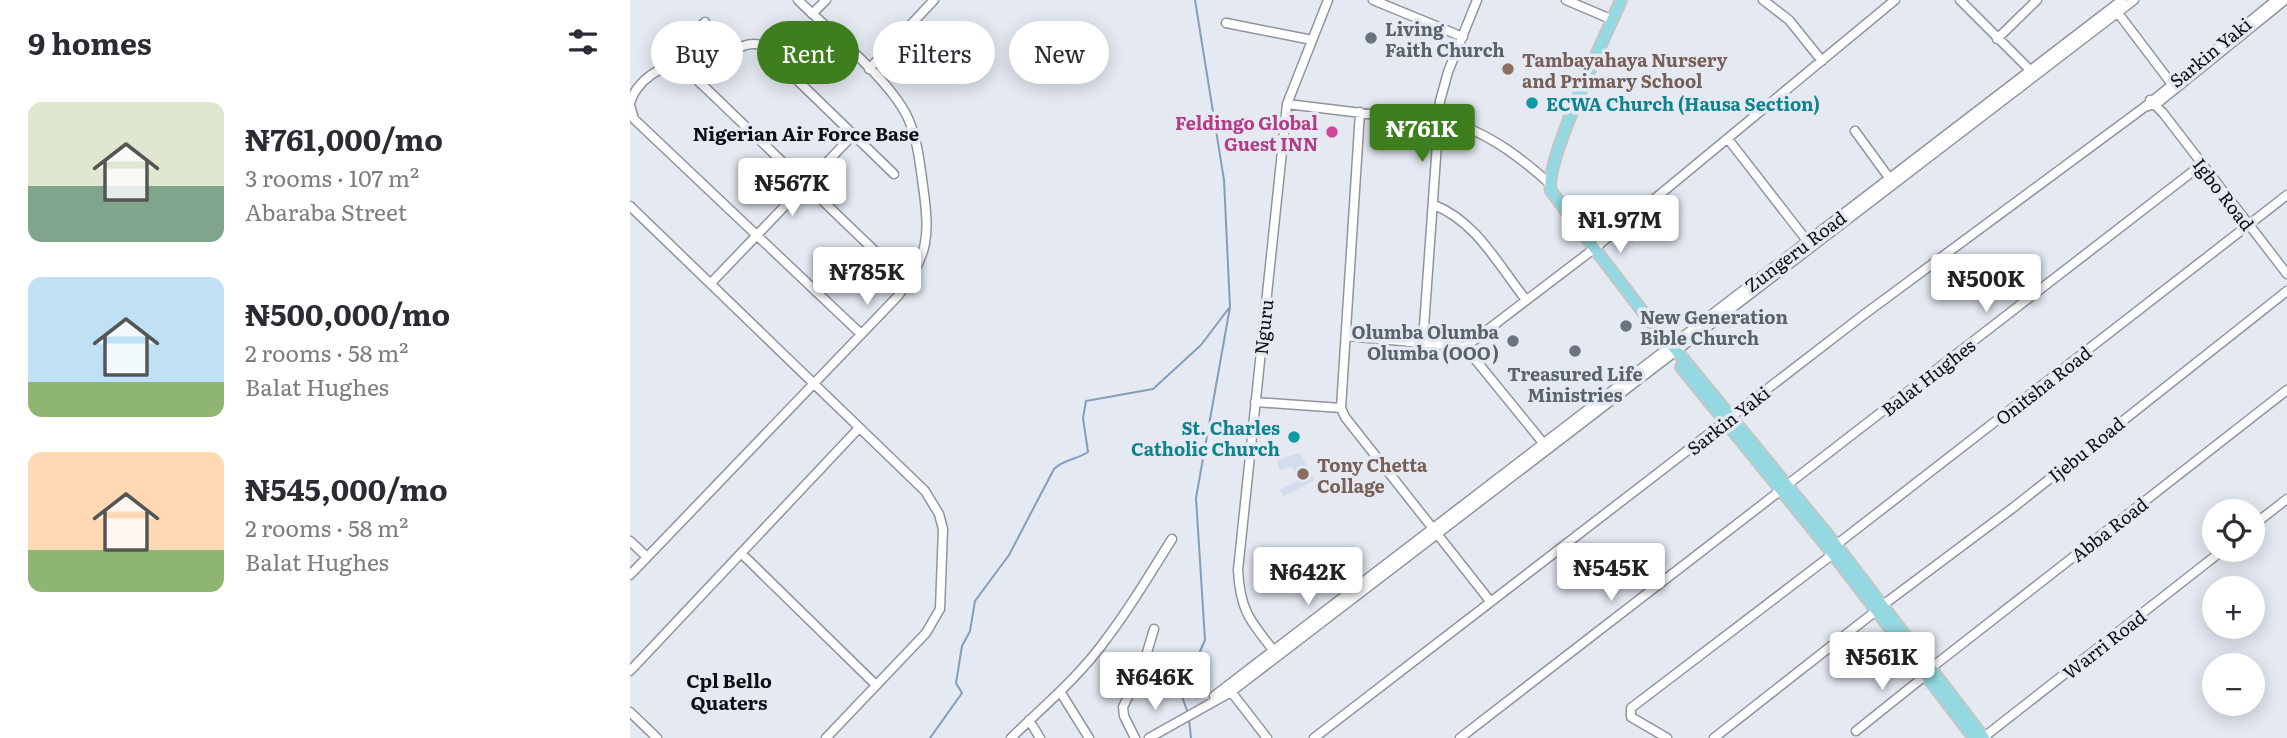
<!DOCTYPE html>
<html lang="en">
<head>
<meta charset="utf-8">
<style>
  body { margin:0; font-family:Literata,serif; background:#f2f2f3; color:#2b2b33; height:100vh; display:flex; flex-direction:column; font-size:26px; white-space:nowrap }
  * { box-sizing:border-box; margin:0 }
  p { font-size:23px; color:#7c7c81 }
  .icon { flex:none; width:38px; height:38px; fill:none; stroke:currentColor; stroke-width:2; stroke-linecap:round; stroke-linejoin:round }
  .map { position:relative; flex:1; overflow:hidden }
  .panel { display:flex; flex-direction:column; background:#fff; width:630px }
  .panel>* { flex:none }
  .top-card { position:absolute; left:21px; top:21px; width:665px; height:63px; display:flex; gap:14px }
  .fabs { position:absolute; left:1572px; top:499px; display:grid; gap:14px }
  .fabs a { display:grid; place-items:center; width:63px; height:63px; border-radius:50%; background:#fff; box-shadow:0 4px 18px #0003; font-size:35px }
  .price { position:absolute; translate:-50% -60px; padding:0 16px; border-radius:7px; background:#fff; color:#222; font-size:23px; line-height:46px; filter:drop-shadow(0 2px 4px #0008) }
  .price::after { content:''; position:absolute; left:50%; top:42px; width:21px; height:16px; margin-left:-10px; background:inherit; clip-path:polygon(0 0,100% 0,50% 100%) }
  .price.selected { background:#3e7e1e; color:#fff }
  ul { padding:0; list-style:none }
  li { display:flex; align-items:center; gap:21px; height:175px; padding:0 28px }
  li span { display:grid; place-items:center; flex:none; width:196px; height:140px; border-radius:14px; color:#555 }
  li>.icon { margin-inline-start:auto }
  span .icon { width:84px; height:84px; fill:#fffc; stroke-width:1 }
  li b { font-size:30px }
  h2 { display:flex; justify-content:space-between; align-items:center; height:84px; padding:0 28px; font-size:30px }
  .chip { padding:0 24px; border-radius:32px; background:#fff; box-shadow:0 4px 18px #0003; font-size:24px; line-height:63px }
  .chip.selected { background:#3e7e1e; color:#fff }
  main { display:flex; flex:1; min-height:0 }
  .map>svg:first-child { display:block }
</style>
</head>
<body>
<main>
<section class="panel">
<h2>9 homes<svg class="icon" aria-label="filters" viewBox="0 0 24 24"><path d="M4 7h16M4 17h16"/><circle cx="9" cy="7" r="2"/><circle cx="15" cy="17" r="2"/></svg></h2>
<ul>
<li><span style="background:linear-gradient(#dfe7d0 60%,#7fa58c 0)"><svg class="icon" aria-label="home" viewBox="0 0 24 24"><path d="M3 11l9-7 9 7M6 9v11h12V9"/></svg></span><div><b>₦761,000/mo</b><p>3 rooms · 107 m²</p><p>Abaraba Street</p></div></li>
<li><span style="background:linear-gradient(#bfe0f5 75%,#8fb573 0)"><svg class="icon" aria-label="home" viewBox="0 0 24 24"><path d="M3 11l9-7 9 7M6 9v11h12V9"/></svg></span><div><b>₦500,000/mo</b><p>2 rooms · 58 m²</p><p>Balat Hughes</p></div></li>
<li><span style="background:linear-gradient(#ffd9b3 70%,#8fb573 0)"><svg class="icon" aria-label="home" viewBox="0 0 24 24"><path d="M3 11l9-7 9 7M6 9v11h12V9"/></svg></span><div><b>₦545,000/mo</b><p>2 rooms · 58 m²</p><p>Balat Hughes</p></div></li>
</ul>
</section>
<div class="map">
<svg width="1657" height="738" viewBox="0 0 1657 738">
  <rect width="100%" height="100%" fill="#e4e9f2"/>
  <path fill="#d4dded" d="M670,453L684,480L653,497L650,490L669,480L662,467L649,470L647,459Z"/>
  <g fill="none" stroke-linecap="round" stroke-linejoin="round">
    <path stroke="#869cbb" stroke-width="2" d="M558,713L551,694L575,640L566,498L600,307L594,180L565,0
      M559,719L561,738
      M300,738L332,693L326,683L332,646L340,631L345,601L379,555L424,469C434,459 446,460 458,452L453,418L456,401L523,389L571,345L599,308"/>
    <g stroke="#90949d" stroke-width="11">
      <path id="minor" d="M743,0L833,37
        M936,0L983,20
        M1133,0L1159,20L1192,61
        M1330,0L1401,71
        M1488,13L1541,83
        M182,14L196,0
        M596,23L682,40
        M64,33L94,61
        M1367,39L1407,0
        M51,46L75,22
        M239,69L304,0
        M71,84C88,67 106,38 131,45L264,174
        M1520,100L1533,113L1657,274
        M0,104C4,83 35,58 56,69L278,283
        M657,104L831,125C866,139 891,158 919,183
        M0,105L4,119L231,334
        M1518,106L1529,102L1655,0
        M730,112L711,408L715,417L860,601
        M1225,131L1260,179
        M1098,139L1178,242
        M804,205C846,221 869,266 896,300
        M0,206L295,491L309,514L313,529L310,609L296,633L196,738
        M81,283L223,135
        M717,336L835,347L914,444
        M793,341L810,101L818,72L847,0
        M835,347L965,248L1265,0
        M625,402L711,408
        M1157,485L1571,165
        M1622,526L1657,499
        M0,541L17,557
        M1206,545L1657,195
        M112,554L246,685
        M0,575L268,296C299,255 300,236 293,186C290,165 288,143 280,123C265,83 199,31 168,0
        M1253,605L1384,507L1657,291
        M644,651C620,621 610,610 608,570L657,104L698,0
        M1301,668L1657,390
        M0,671L229,428
        M599,689L637,738
        M431,693L459,738
        M584,696L1492,0
        M0,712L27,738
        M399,720L410,738
        M1226,731L1296,675
        M1354,737L1593,550
        M381,738C414,706 450,676 477,638C501,607 521,572 542,539
        M505,738L494,716L493,707L513,666L524,629
        M519,738L601,692L1504,0
        M684,738L1232,316L1516,106L1646,0
        M830,738L1151,490
        M1037,738L1001,717V708L1203,554
        M1084,738L1247,610"/>
    </g>
    <g stroke="#c5c5c6" stroke-width="14">
      <path id="major" d="M991,0C977,33 913,164 921,191L1035,341L1041,344L1206,545L1354,738
        M1051,367L1203,554L1344,738"/>
    </g>
    <use href="#minor" stroke="#fff" stroke-width="8"/>
    <use href="#major" stroke="#94d9e1" stroke-width="10"/>
  </g>
  <g fill="#6b7280" stroke="#e4e9f2" stroke-width="2.5">
    <circle cx="741" cy="38" r="7"/>
    <circle cx="996" cy="326" r="7"/>
    <circle cx="883" cy="341" r="7"/>
    <circle cx="945" cy="351" r="7"/>
  </g>
  <g fill="#8d6e63" stroke="#e4e9f2" stroke-width="2.5">
    <circle cx="878" cy="69" r="7"/>
    <circle cx="673" cy="474" r="7"/>
  </g>
  <g fill="#0f9aa8" stroke="#e4e9f2" stroke-width="2.5">
    <circle cx="902" cy="103" r="7"/>
    <circle cx="664" cy="437" r="7"/>
  </g>
  <circle fill="#d1479c" stroke="#e4e9f2" stroke-width="2.5" cx="702" cy="132" r="7"/>
  <g text-anchor="middle" dominant-baseline="central" stroke-width="7" stroke-linejoin="round" paint-order="stroke">
    <g font-size="18" font-weight="bold" fill="#5b616d" stroke="#e4e9f2" text-anchor="start">
      <text x="755" y="28">Living<tspan x="755" dy="21">Faith Church</tspan></text>
      <text x="1010" y="316">New Generation<tspan x="1010" dy="21">Bible Church</tspan></text>
      <text x="869" y="331" text-anchor="end">Olumba Olumba<tspan x="869" dy="21">Olumba (OOO)</tspan></text>
      <text x="945" y="373" text-anchor="middle">Treasured Life<tspan x="945" dy="21">Ministries</tspan></text>
    </g>
    <g font-size="18" fill="#0c0e11" stroke="#e4e9f2">
      <text transform="translate(1580 52) rotate(-39)">Sarkin Yaki</text>
      <text transform="translate(1594 194) rotate(52)">Igbo Road</text>
      <text transform="translate(1165 251) rotate(-37)">Zungeru Road</text>
      <text transform="translate(633 327) rotate(-84)">Nguru</text>
      <text transform="translate(1298 377) rotate(-38)">Balat Hughes</text>
      <text transform="translate(1413 385) rotate(-38)">Onitsha Road</text>
      <text transform="translate(1098 420) rotate(-38)">Sarkin Yaki</text>
      <text transform="translate(1456 449) rotate(-39)">Ijebu Road</text>
      <text transform="translate(1479 529) rotate(-38)">Abba Road</text>
      <text transform="translate(1474 644) rotate(-38)">Warri Road</text>
    </g>
    <g font-size="18" font-weight="bold" fill="#785e54" stroke="#e4e9f2" text-anchor="start">
      <text x="892" y="59">Tambayahaya Nursery<tspan x="892" dy="21">and Primary School</tspan></text>
      <text x="687" y="464">Tony Chetta<tspan x="687" dy="21">Collage</tspan></text>
    </g>
    <g font-size="18" font-weight="bold" fill="#0d838f" stroke="#e4e9f2" text-anchor="start">
      <text x="916" y="103">ECWA Church (Hausa Section)</text>
      <text x="650" y="427" text-anchor="end">St. Charles<tspan x="650" dy="21">Catholic Church</tspan></text>
    </g>
    <g font-size="18" font-weight="bold" fill="#b23c85" stroke="#e4e9f2" text-anchor="end">
      <text x="688" y="122">Feldingo Global<tspan x="688" dy="21">Guest INN</tspan></text>
    </g>
    <g font-size="19" font-weight="bold" fill="#0c0e11" stroke="#e4e9f2">
      <text x="176" y="133">Nigerian Air Force Base</text>
      <text x="99" y="680">Cpl Bello<tspan x="99" dy="22">Quaters</tspan></text>
    </g>
  </g>
</svg>
<div class="fabs">
<a><svg class="icon" aria-label="locate" viewBox="0 0 24 24"><circle cx="12" cy="12" r="6"/><path d="M12 2v4M12 18v4M2 12h4M18 12h4"/></svg></a>
<a>+</a>
<a>−</a>
</div>
<b class="price selected" style="left:792px;top:164px">₦761K</b>
<b class="price" style="left:162px;top:218px">₦567K</b>
<b class="price" style="left:990px;top:255px">₦1.97M</b>
<b class="price" style="left:237px;top:307px">₦785K</b>
<b class="price" style="left:1356px;top:314px">₦500K</b>
<b class="price" style="left:981px;top:603px">₦545K</b>
<b class="price" style="left:678px;top:607px">₦642K</b>
<b class="price" style="left:1252px;top:692px">₦561K</b>
<b class="price" style="left:525px;top:712px">₦646K</b>
<div class="top-card">
<a class="chip">Buy</a>
<a class="chip selected">Rent</a>
<a class="chip">Filters</a>
<a class="chip">New</a>
</div>
</div>
</main>
</body>
</html>
